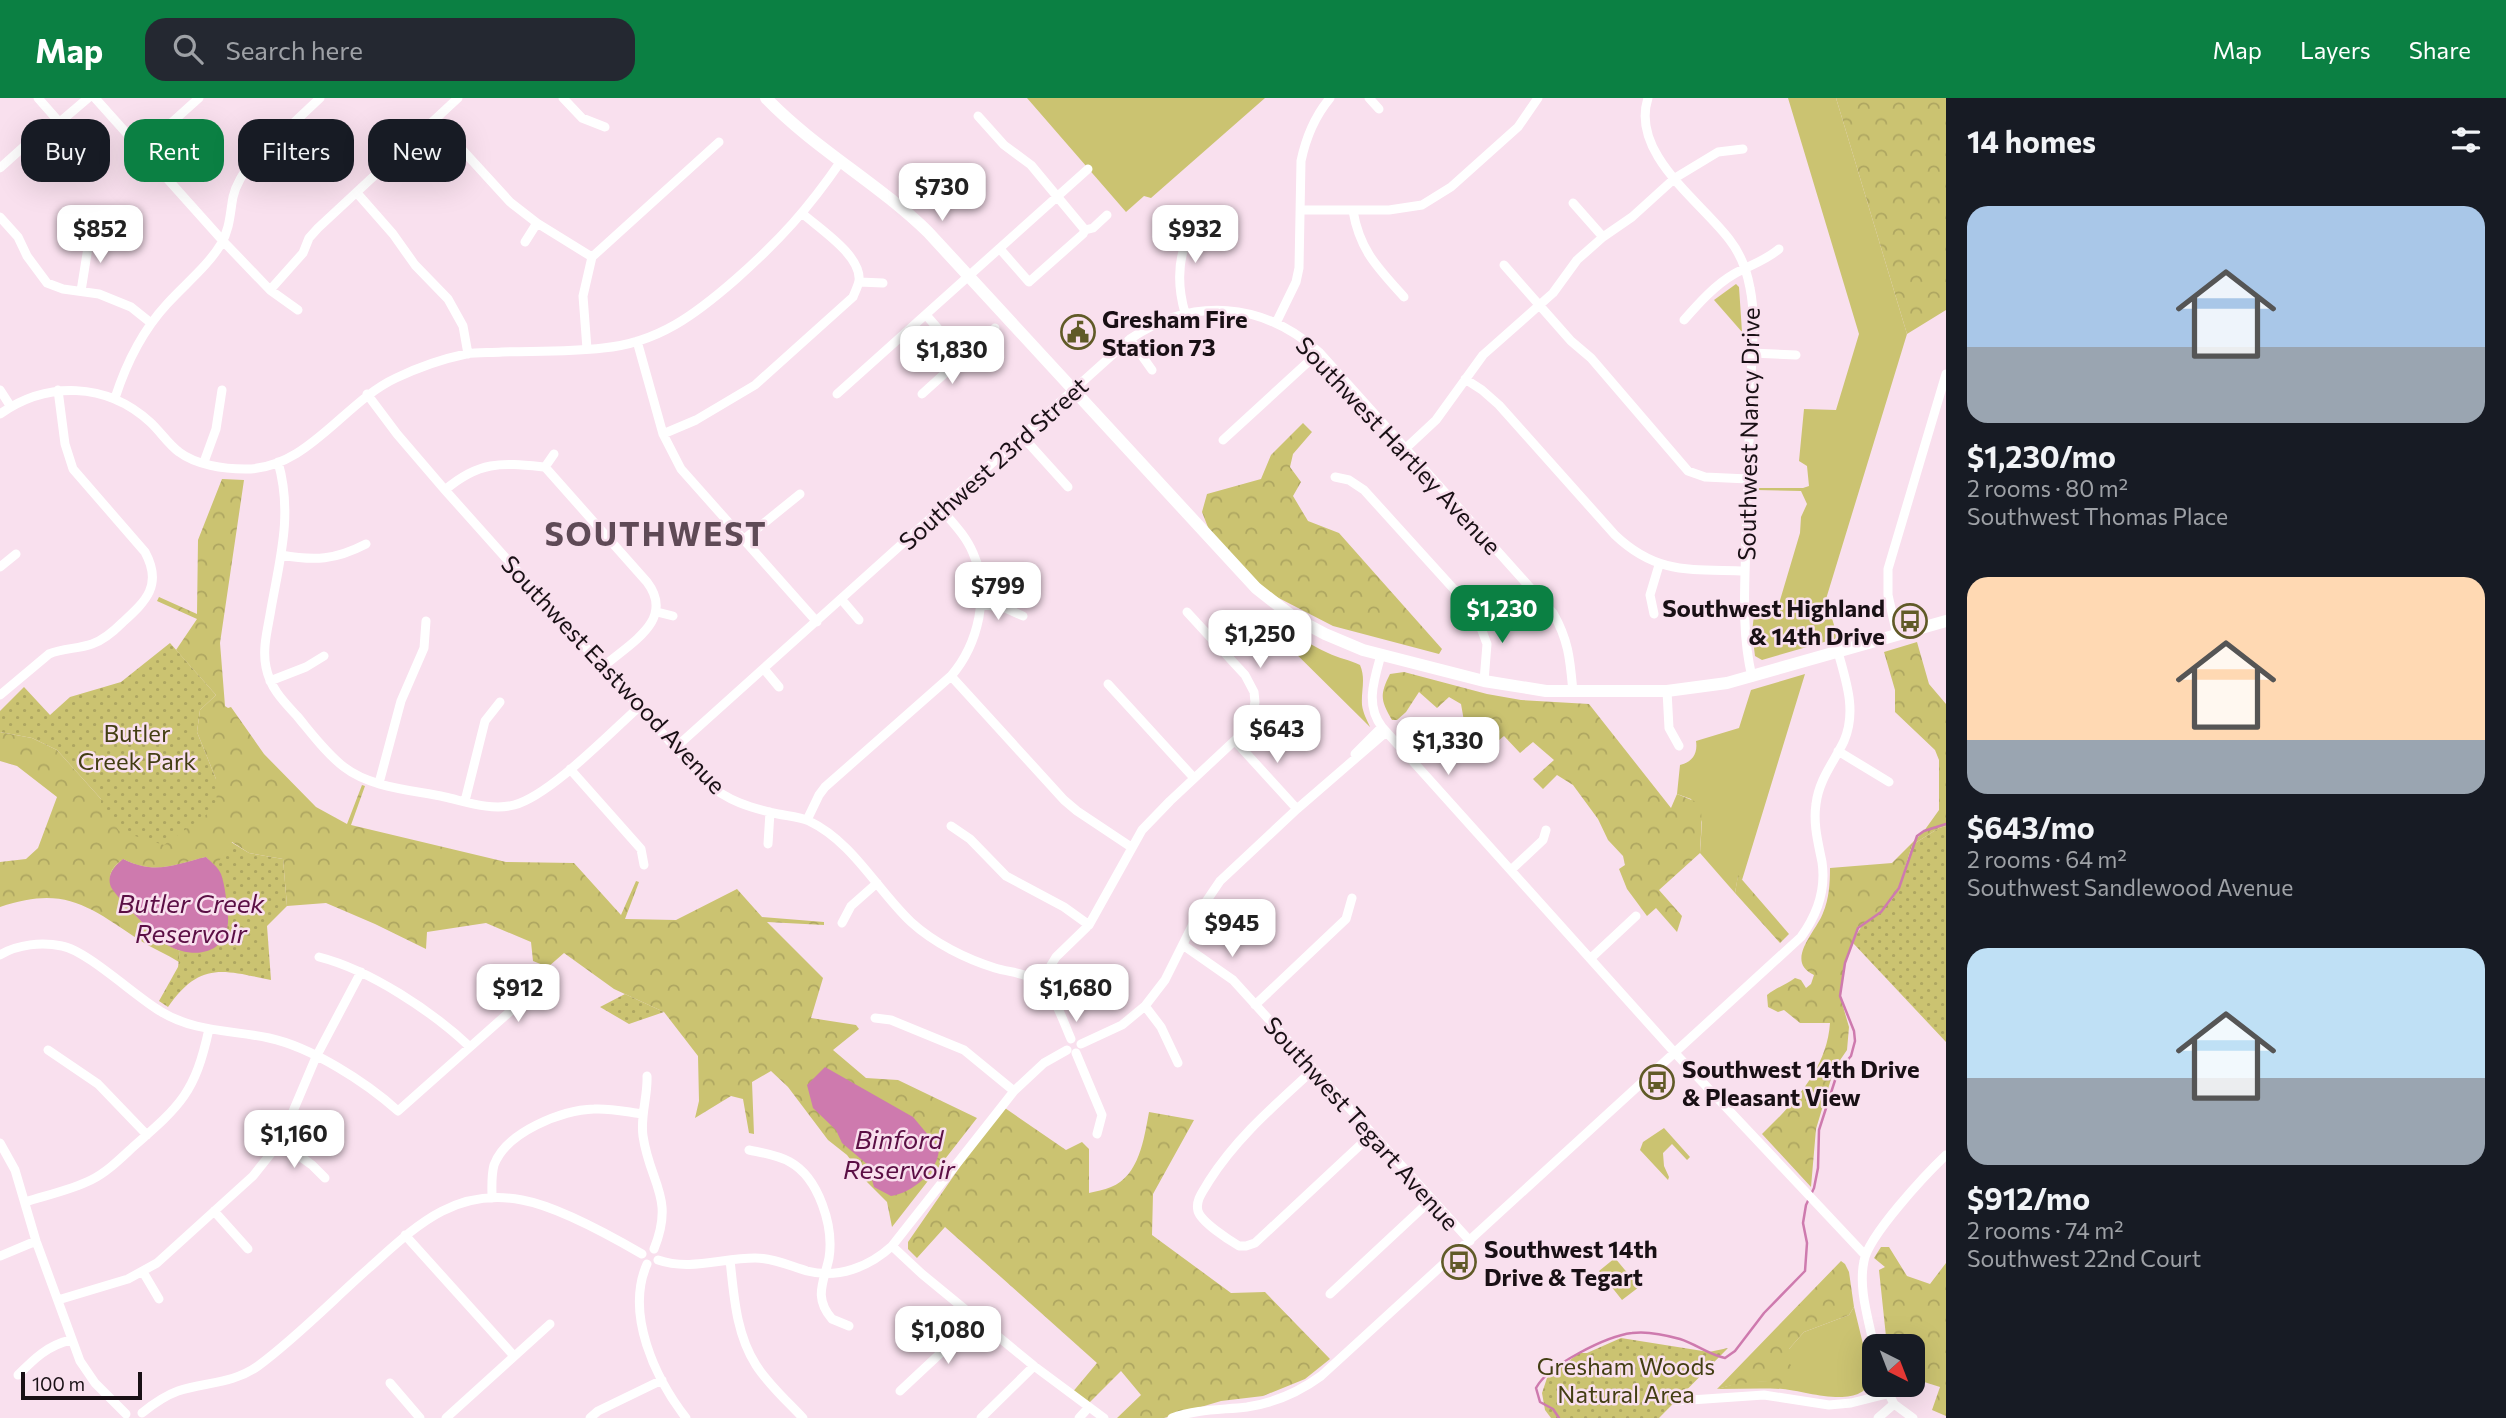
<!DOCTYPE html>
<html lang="en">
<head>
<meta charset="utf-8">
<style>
  body { margin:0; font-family:Commissioner,sans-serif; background:#242831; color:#f1f3f6; height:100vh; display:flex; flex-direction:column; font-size:26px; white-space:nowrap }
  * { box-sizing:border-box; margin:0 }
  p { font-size:23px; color:#9ea1a6 }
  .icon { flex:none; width:38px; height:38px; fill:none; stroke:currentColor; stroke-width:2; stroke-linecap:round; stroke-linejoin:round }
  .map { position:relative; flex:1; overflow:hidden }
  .side { display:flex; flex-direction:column; background:#171b24; width:560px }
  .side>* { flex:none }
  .top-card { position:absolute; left:21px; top:21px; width:665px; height:63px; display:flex; gap:14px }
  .needle { width:46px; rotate:138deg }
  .buttons { position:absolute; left:1862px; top:1236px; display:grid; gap:14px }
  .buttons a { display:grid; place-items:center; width:63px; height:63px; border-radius:14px; background:#171b24; box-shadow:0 7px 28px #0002; font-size:35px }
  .scale { position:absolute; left:21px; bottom:18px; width:121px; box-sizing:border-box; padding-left:7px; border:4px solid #191015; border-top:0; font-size:19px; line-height:24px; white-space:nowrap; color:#191015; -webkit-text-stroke:5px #f9e0ee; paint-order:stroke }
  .price { position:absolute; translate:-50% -60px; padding:0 16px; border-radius:14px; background:#fff; color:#222; font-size:23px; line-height:46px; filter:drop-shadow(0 2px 4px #0008) }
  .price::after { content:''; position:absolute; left:50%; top:42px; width:21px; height:16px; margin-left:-10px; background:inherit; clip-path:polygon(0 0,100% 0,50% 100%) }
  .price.selected { background:#0b8043; color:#fff }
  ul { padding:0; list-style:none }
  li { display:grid; align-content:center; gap:14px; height:371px; padding:0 21px }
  li span { display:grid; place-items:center; height:217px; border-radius:21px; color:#555 }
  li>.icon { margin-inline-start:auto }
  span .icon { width:126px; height:126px; fill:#fffc; stroke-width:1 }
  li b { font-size:30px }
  h2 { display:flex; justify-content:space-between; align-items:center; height:84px; padding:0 21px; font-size:30px }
  .tag { padding:0 24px; border-radius:21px; background:#171b24; box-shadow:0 7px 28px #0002; font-size:24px; line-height:63px }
  .tag.selected { background:#0b8043; color:#fff }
  header { display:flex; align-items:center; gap:42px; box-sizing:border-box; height:98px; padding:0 35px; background:#0b8043; color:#fff }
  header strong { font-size:33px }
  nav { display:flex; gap:38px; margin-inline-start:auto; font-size:24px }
  .search { width:490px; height:63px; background:#242831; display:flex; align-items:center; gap:18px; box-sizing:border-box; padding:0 24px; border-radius:21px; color:#9ea1a6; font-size:26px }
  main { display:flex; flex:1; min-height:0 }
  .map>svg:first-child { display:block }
</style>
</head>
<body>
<header>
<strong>Map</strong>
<div class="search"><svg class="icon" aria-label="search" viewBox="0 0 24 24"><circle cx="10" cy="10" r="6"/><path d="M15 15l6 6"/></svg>Search here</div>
<nav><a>Map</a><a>Layers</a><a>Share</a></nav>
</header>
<main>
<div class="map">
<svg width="1946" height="1320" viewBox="0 0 1946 1320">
  <defs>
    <pattern id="forest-crowns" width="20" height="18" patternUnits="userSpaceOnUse" patternTransform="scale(1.75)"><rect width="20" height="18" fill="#cbc371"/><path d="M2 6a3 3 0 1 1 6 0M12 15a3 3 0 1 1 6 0" fill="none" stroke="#aea661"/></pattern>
    <pattern id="park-dots" width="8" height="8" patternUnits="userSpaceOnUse" patternTransform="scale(1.75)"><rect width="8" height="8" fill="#cbc371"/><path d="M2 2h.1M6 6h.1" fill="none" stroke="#aea661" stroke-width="1.8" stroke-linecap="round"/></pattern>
  </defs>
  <rect width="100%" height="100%" fill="#f9e0ee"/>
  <path fill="#cbc371" d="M1027,0H1265L1151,100L1144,98L1126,114Z
    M1788,0H1836L1907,236L1826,501L1838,540L1762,562L1755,558L1752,534L1755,509H1778L1800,435L1801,419L1807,406L1801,393L1756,392V390H1803L1809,388L1807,368L1799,363L1804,311L1836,312L1859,236Z
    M1736,186L1739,189L1742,234L1714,202Z
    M1266,512C1284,530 1305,544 1328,555C1338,560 1350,562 1360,567C1366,581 1361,592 1362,607C1363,615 1367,622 1370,629L1268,528Z
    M1805,576L1742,782L1738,778L1735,795L1700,755L1702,724L1691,701L1677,696L1680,667C1692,664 1698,656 1696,643L1739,630L1751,592Z
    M1664,1030L1690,1059L1687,1062L1672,1046L1663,1055L1664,1068L1669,1079L1668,1082L1640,1052L1643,1044Z
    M1615,1160L1639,1189L1622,1202L1599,1173Z
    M1854,1209L1871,1279C1865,1314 1806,1293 1783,1291C1761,1290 1739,1291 1717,1291L1742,1284L1770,1283L1789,1265V1251L1804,1234L1849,1217Z"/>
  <path fill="url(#forest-crowns)" d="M1836,0H1946V212L1907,236Z
    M1303,325L1312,334L1293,356L1290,369L1301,384L1293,398L1308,423L1339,435L1442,551L1439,556L1333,528L1269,495L1211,437L1202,414L1207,396L1261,381L1271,357Z
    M222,381L244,382L220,545L225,608L228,610L231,609L264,656L316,709L347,726L362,687L365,688L351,727L506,764L574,765L621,817L636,783L639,784L625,821L676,822L737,791L762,819L824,824V827L767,824L823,880L811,920L856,927L859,931L833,952L866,980L898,982L977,1020L892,1129L887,1104L867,1084L847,1057L828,1042L788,989L771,973L752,984L754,1036L749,1035L743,1001L731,998L695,1020L699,1003L698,958L664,914L614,891L564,855L548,869L533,863L531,844L486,825L427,834L426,851L375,826L326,805L287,808L283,761L249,755L232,744L216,769L206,759C173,767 155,777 123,761C117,766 111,770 110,779C108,795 149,830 161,842C166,847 174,850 180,853L179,864C167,856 153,851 141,843C88,808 65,787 0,809V764L26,761L38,750L57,699L17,668L0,663V634L32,640L57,652L101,701L216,681L197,634L200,612L216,597L176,552L197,521L157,503L159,499L197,516L198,442Z
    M1917,544L1929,586L1946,606V728L1939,730L1912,747L1899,790L1881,814L1858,829L1845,865L1840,898L1849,929L1847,952L1834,971L1816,1031L1811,1089L1762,1036C1793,1006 1827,971 1830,925H1800L1784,912L1778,914L1768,909L1767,897C1776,890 1785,887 1795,880L1801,882L1806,890L1811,886L1814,877C1784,863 1816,834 1823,815C1829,801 1830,786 1830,770L1892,765L1924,733L1939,712V662L1935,652L1895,614V592L1884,554Z
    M1404,574L1487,596L1521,602L1589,606L1671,710L1677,696L1699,705C1704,717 1700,742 1700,755L1659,792L1682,818L1677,834L1656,810L1647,818L1627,791L1619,771L1625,767L1623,758L1608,742L1598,721L1573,687L1557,677L1543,691L1533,681L1554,662L1533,644L1520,655L1504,638L1492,648L1473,642L1464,623L1461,606L1449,599L1437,610L1419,594L1406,614L1397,622H1392C1380,602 1380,596 1390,576Z
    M1738,777L1789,836L1780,845L1735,795Z
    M1002,1008L1066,1052L1082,1044L1089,1051V1095C1096,1093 1104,1092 1111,1089C1139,1078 1144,1041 1149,1014L1194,1022L1153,1096L1152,1137L1231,1195L1265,1194L1330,1261L1305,1281L1263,1298L1221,1303L1164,1320H1117L1141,1297L1121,1273L1089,1305L1071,1296L1097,1265L945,1129L917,1160L908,1151V1144Z
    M1881,1149H1889L1907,1178L1930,1186L1946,1165V1318L1932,1312L1940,1289L1921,1283L1919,1287L1913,1286V1248H1887L1879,1172L1885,1169L1874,1160Z
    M1841,1163L1845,1166L1849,1174L1854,1209L1849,1217L1804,1234L1789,1251V1265L1798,1274L1788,1287C1763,1281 1742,1284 1717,1291Z"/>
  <path fill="url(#park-dots)" d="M170,545L216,597L200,612L197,634L216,681L217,709L164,747L119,733L101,706V701L57,652L32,640L0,634V613L24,589L50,617L70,599L121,584Z
    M1946,728V944L1853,845C1863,818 1873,824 1889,805C1903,789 1906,767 1912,747L1939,730Z
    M231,744L249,755L283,761L287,808L267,828L271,882C223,872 200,863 168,909L159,903L178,869L180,853C174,850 166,847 161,842C149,830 108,795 110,779C111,770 117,766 123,761C155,777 173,767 206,759L216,768Z
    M625,896L664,914L629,926L600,909Z
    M1621,1240L1709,1254L1728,1250L1659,1320H1551L1545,1312L1542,1295L1547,1280L1579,1255H1587Z"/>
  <path fill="#ce7aae" d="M206,759C211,764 218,769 221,776C225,787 227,806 228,818C230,855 196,863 167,847C159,842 115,798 111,789C106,777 115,768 123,761C155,777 173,767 206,759Z
    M825,969L913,1019L939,1050C939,1073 912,1095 891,1098L874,1089L868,1067L842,1045L836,1032L813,1010L807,987Z"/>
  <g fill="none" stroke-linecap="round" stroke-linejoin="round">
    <path stroke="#ce7aae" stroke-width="2.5" d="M1559,1320L1553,1311L1540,1304L1536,1290C1548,1267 1607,1238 1632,1235C1646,1233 1666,1237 1680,1241C1696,1246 1709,1257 1725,1260L1735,1253L1764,1215L1805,1173L1807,1145L1803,1125L1806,1107L1814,1090L1818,1070L1819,1032L1838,973L1851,958L1855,943L1854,933L1840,898L1845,865L1858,830L1881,814L1899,790L1917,738L1924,733L1946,726"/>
    <path stroke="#fff" stroke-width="9" d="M38,0L60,25
      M95,0L223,143L270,192L298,212
      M563,0L582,20L605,29
      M1369,0L1379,11
      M1648,0C1630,55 1700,103 1729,141C1740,155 1747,173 1750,190C1756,219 1752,251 1751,281C1749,334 1748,387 1746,441C1745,487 1741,533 1752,579
      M978,18L1004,47L1031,67L1085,132
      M435,22L510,104L537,125L592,159
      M141,52L199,0
      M0,70L30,43L47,35L88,0
      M357,95L393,136L415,167L448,201L463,228L468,256
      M1573,105L1603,139
      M1301,112H1389L1422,107L1451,89L1518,29L1538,0
      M1353,113C1360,153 1378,170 1404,199
      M0,119L18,139L27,158L47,185L63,191L99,196L131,209L151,225
      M525,144L537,125
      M1000,151L1029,184L1083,136L1085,132L1093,130L1107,117
      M1504,167L1571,243L1591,260L1688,373L1705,379L1748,381
      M859,184L883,185
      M270,192L303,155L309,140L318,130L458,0
      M81,193L90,137
      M1185,215C1175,180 1178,147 1201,117
      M926,217L963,259
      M1684,222C1699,205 1715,187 1734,176C1750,167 1765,163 1779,151
      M1276,225L1296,184L1299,170L1301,63C1306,39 1315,18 1330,0
      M1130,241L1152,272
      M637,243L663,336L681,371L817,524
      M587,251L583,198L592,159L719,44
      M1752,255L1796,257
      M1465,281L1482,292L1499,307L1615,437C1657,477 1691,471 1745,473
      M0,292L11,309
      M367,296L397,336L445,392L706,684C727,703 751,710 778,716C788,718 800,719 809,723C853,744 877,792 911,824C934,845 966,861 995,870C1011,875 1027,874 1040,886C1056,899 1063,923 1071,941
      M837,296L1088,71
      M922,296L995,230
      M115,300C126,266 143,232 167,206C185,186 207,169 221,146C230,131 230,115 233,99C236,86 243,76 250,66L320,0
      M0,316C47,283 106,284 150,324C160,333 168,346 179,354C196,367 224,371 245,371C307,372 344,304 396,280C417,270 442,261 466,256C477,254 490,255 502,254C536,253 570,254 603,250C658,245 696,216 736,181C780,142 808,111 841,63
      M663,336L696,322L755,287L853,199C855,194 858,188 859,183C862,158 820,131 803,116
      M1022,338L1068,389
      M1223,342L1319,254
      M1406,350L1436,322L1483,257L1553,195L1577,162L1603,139L1632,119L1675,80L1718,54L1743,51
      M204,364L216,331L222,292
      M278,364C293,416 280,460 271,511C268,530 262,550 266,569C270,590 283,603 297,618C312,636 326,655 344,669C371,690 413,692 445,699C467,704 492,713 514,707C549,698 610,635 639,609
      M545,369L554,356
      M1335,379L1349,382L1364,392L1470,509L1478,522L1487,546L1484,583
      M445,392C480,362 502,365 545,369L647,484C676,522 630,545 603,569
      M743,442L800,396
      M281,457C315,463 335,462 366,446
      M0,469L16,456
      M842,502L859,522
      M980,506L1005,510L1023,518
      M657,514L673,518
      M1654,516L1650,497L1659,467
      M1897,537L1888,497V471L1946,276
      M1381,557C1374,582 1365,607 1382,629L1675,955L1865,1157
      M764,571L779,589
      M951,578L1064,702L1077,713L1131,749
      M270,583L306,569L324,558
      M1108,586L1194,680
      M1667,593L1669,630L1679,648
      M0,597L49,556C63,550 78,551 92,546C104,542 114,533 123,524C146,503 163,487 145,454L73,371L65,346L58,292
      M1235,643L1297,711
      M675,650L1130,241C1193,198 1263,204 1319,254L1553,515C1569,543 1570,562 1573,594
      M1838,653L1889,684
      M1355,656L1382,629
      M570,671L641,751L644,767
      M379,685L401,603L424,550L426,523
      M465,703L485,623L500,604
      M807,722L819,697L825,689L951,578C978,547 991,494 973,455C966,438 953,425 941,411
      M951,728L970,741L1006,778L1064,809L1089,827
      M768,746L770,714
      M1511,772L1543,742L1546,732
      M842,825L851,808L877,785
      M1183,847L1233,882L1470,1143
      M0,857C18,846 42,844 62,848C86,852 136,899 160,913C193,934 232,932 269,940C311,949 366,984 398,1013L523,902L532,879
      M319,859C370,872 432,913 470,949
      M1591,860L1636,818
      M1040,885L1056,859L1089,827L1142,732L1170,703L1247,631L1251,623L1255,604L1254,594L1245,577L1187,514
      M1255,907L1346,821L1352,800
      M1145,908L1161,929L1178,965
      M875,920L891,922L964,952L1014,993
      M1081,946L1122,927L1145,908L1165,882L1199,814L1220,783L1297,711L1386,634
      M48,952L98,986L147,1037
      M1076,955L1102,1017L1097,1036
      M1313,972C1275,1007 1237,1039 1209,1083C1204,1092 1195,1102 1198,1113C1201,1124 1229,1142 1239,1148H1246L1255,1145L1372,1036
      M647,978C648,998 640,1018 643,1038C650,1086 675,1099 654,1151
      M280,1044L312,1067L325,1080
      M0,1045L15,1072L36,1143L80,1263L95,1285L126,1316
      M749,1052C763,1055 778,1057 790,1064C819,1080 834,1129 829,1160C824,1184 813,1199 832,1221L849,1228
      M492,1100C492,1089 491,1078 494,1067C506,1034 562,1012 594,1011C610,1010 627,1014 643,1016
      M25,1104C47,1097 71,1092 91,1082C107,1074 120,1061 133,1049C181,1007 195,995 209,931
      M214,1113L248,1151
      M405,1137L514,1258
      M892,1148L922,1176L1034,1268L1104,1320
      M0,1158L36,1143
      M658,1162C690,1173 722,1160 755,1160C773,1160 790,1168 807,1173C838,1181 869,1169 892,1148L1014,993L1044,965L1067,952
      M730,1162C734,1198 736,1236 756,1267C768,1286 787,1303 803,1320
      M647,1166C625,1216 655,1280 686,1320
      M143,1174L159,1201
      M1330,1196L1432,1101
      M58,1202L128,1181L157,1165L253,1078L280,1044L316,959L361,874
      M1874,1249C1869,1222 1858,1191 1864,1163C1868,1138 1926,1076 1946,1057
      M18,1277C34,1261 48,1247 71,1242
      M390,1285L420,1320
      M1884,1286L1894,1306L1913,1320
      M900,1293L976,1222
      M1676,1303L1764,1297L1829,1307L1851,1305L1887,1296
      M142,1315C153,1306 164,1298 178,1293C205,1284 233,1286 258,1268C295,1241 334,1201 369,1170C415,1129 454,1089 522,1102C556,1108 611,1138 642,1156
      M446,1320L550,1226
      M590,1320L598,1313L662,1282
      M981,1320L1034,1268
      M1079,1320L1089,1309
      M1172,1320C1197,1311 1221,1312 1247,1309C1274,1305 1299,1294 1321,1278L1801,839C1817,817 1826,791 1822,764C1818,744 1813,726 1816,706C1819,681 1834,664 1844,643C1857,613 1846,583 1838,554
      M1878,1320L1894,1306"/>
    <path stroke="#fff" stroke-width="12" d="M766,0C815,51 878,85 928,134L1256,490L1293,519L1325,536L1363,552L1484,583L1546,593H1667L1727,585L1946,523"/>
  </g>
  <defs>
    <g id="civic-ring" transform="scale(1.75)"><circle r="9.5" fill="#f9e0ee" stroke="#605a27" stroke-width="1.5"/><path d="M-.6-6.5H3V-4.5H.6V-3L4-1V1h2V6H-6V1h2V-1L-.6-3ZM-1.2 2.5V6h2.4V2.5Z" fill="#605a27"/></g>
    <g id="bus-ring" transform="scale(1.75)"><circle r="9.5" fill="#f9e0ee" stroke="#605a27" stroke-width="1.5"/><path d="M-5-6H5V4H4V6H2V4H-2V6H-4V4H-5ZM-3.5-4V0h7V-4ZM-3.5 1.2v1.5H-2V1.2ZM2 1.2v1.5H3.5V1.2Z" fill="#605a27"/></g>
  </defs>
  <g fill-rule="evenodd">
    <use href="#civic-ring" x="1078" y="234"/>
    <use href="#bus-ring" x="1910" y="523"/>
    <use href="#bus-ring" x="1657" y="984"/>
    <use href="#bus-ring" x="1459" y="1164"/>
  </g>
  <g text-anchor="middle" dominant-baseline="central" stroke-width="5" stroke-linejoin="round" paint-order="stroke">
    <g font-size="24" font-weight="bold" fill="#191015" stroke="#f9e0ee" text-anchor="start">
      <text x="1102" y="220">Gresham Fire<tspan x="1102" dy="28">Station 73</tspan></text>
      <text x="1885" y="509" text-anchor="end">Southwest Highland<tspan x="1885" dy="28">&amp; 14th Drive</tspan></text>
      <text x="1682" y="970">Southwest 14th Drive<tspan x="1682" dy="28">&amp; Pleasant View</tspan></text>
      <text x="1484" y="1150">Southwest 14th<tspan x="1484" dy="28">Drive &amp; Tegart</tspan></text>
    </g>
    <g font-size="24" fill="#191015" stroke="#f9e0ee">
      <text transform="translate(1748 336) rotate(-89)">Southwest Nancy Drive</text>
      <text transform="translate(1399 347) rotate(47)">Southwest Hartley Avenue</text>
      <text transform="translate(993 365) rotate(-42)">Southwest 23rd Street</text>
      <text transform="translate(614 576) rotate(47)">Southwest Eastwood Avenue</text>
      <text transform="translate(1362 1025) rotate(48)">Southwest Tegart Avenue</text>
    </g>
    <g font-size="24" fill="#433e13" stroke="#f9e0ee">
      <text x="137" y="634">Butler<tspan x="137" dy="28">Creek Park</tspan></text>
      <text x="1626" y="1267">Gresham Woods<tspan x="1626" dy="28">Natural Area</tspan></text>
    </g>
    <g font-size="26" font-style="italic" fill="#5b0f45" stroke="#f9e0ee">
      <text x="191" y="804">Butler Creek<tspan x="191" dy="30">Reservoir</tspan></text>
      <text x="899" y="1040">Binford<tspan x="899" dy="30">Reservoir</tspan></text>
    </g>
    <g font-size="32" font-weight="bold" letter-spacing="2" fill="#5f4a56" stroke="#f9e0ee">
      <text x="656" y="435">SOUTHWEST</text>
    </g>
  </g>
</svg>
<div class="buttons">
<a><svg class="needle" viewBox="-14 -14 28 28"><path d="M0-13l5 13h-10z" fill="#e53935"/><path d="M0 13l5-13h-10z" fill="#9ea1a6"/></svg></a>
</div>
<div class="scale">100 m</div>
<b class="price" style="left:942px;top:125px">$730</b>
<b class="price" style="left:100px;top:167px">$852</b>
<b class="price" style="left:1195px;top:167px">$932</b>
<b class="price" style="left:952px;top:288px">$1,830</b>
<b class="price" style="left:998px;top:524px">$799</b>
<b class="price selected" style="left:1502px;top:547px">$1,230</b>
<b class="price" style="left:1260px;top:572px">$1,250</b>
<b class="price" style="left:1277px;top:667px">$643</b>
<b class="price" style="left:1448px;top:679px">$1,330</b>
<b class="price" style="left:1232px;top:861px">$945</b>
<b class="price" style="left:518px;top:926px">$912</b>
<b class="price" style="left:1076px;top:926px">$1,680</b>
<b class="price" style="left:294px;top:1072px">$1,160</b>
<b class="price" style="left:948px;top:1268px">$1,080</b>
<div class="top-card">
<a class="tag">Buy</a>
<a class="tag selected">Rent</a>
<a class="tag">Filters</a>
<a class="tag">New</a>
</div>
</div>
<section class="side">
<h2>14 homes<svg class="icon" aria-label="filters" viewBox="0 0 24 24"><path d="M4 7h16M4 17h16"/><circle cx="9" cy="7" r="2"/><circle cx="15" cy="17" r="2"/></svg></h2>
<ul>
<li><span style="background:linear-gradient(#a9c7e8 65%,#9aa5b1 0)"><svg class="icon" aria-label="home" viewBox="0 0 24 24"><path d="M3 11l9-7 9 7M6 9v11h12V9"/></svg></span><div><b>$1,230/mo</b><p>2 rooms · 80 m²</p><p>Southwest Thomas Place</p></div></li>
<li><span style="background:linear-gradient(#ffd9b3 75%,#9aa5b1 0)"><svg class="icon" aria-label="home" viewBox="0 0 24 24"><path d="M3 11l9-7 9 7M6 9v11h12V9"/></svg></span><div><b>$643/mo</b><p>2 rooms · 64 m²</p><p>Southwest Sandlewood Avenue</p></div></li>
<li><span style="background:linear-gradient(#bfe0f5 60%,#9aa5b1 0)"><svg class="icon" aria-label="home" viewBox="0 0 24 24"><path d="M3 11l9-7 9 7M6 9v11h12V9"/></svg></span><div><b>$912/mo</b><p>2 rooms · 74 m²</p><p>Southwest 22nd Court</p></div></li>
</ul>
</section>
</main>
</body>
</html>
